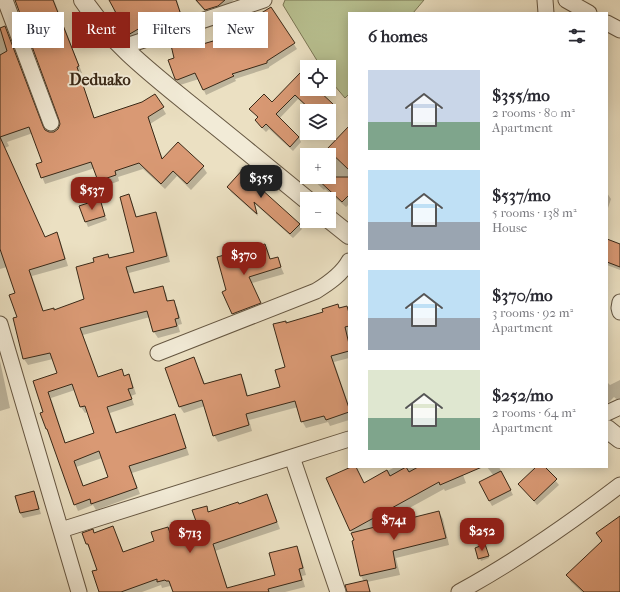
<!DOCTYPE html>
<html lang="en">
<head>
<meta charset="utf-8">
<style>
  body { margin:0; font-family:"IM FELL French Canon",serif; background:#f2f2f3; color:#2b2b33; height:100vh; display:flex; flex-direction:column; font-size:15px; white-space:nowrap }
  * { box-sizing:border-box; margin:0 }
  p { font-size:13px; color:#7c7c81 }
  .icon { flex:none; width:22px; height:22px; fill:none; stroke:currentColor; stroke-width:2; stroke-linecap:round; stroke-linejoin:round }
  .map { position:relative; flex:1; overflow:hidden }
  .panel { position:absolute; left:348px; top:12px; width:260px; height:456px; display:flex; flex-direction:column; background:#fff; border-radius:0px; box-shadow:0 2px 10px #0003 }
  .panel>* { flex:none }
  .hud { position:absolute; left:12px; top:12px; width:276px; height:36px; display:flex; gap:8px }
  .controls { position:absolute; left:300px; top:60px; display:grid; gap:8px }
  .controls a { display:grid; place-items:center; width:36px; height:36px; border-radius:0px; background:#fff; box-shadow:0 2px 10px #0003; font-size:20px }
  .price { position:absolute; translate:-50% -34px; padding:0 9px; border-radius:8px; background:#8f2418; color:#fff; font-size:13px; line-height:26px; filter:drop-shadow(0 1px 2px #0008) }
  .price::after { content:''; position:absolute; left:50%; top:24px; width:12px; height:9px; margin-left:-6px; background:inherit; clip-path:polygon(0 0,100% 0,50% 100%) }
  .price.active { background:#222; color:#fff }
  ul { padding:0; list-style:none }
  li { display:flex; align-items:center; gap:12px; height:100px; padding:0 20px }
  li span { display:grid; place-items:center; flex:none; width:112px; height:80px; border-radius:0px; color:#555 }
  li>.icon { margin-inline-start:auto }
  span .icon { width:48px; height:48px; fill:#fffc; stroke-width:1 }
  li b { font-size:17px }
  h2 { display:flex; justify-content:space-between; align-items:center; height:48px; padding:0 20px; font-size:17px }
  .chip { padding:0 14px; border-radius:0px; background:#fff; box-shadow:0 2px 10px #0003; font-size:14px; line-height:36px }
  .chip.active { background:#8f2418; color:#fff }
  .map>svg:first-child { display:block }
</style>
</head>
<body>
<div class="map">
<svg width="620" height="592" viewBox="0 0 620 592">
  <rect width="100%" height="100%" fill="#ebe0c2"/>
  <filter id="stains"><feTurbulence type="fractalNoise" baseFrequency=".005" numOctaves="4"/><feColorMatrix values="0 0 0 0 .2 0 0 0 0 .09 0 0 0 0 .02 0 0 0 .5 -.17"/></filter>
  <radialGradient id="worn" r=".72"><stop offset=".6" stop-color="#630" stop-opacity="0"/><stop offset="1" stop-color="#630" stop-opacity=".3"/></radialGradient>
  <path fill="#b9c292" stroke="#7a7654" d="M285,0H424L413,13H349V94L345,98L329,79V67H321L283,5Z"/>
  <path fill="#0003" fill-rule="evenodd" d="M16,0H54L82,73L79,74L95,119L143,103L155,95L166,114L150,124L163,159L178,143L203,167L207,173L191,190L177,176L165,189L143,169L118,177L119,181L103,187L95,168L45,184L37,165L43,163L33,133L7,142L9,146L5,148L45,238L57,234L60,240L68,266L32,276L44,312L54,311L85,299L109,259L136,252L128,195L132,202L137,218L155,214L159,220L170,262L129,273L135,294L162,287L166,293L168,302L173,301L177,307L182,324L178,325L180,332L158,338L154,332L150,317L83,335L98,378L121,371L125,377L129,376L132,382L136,394L131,396L134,405L110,413L117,433L175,416L178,422L189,455L132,473L140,494L96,510L93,505L78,511L75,504L50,435L47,429L44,412L34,382L58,374L53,359L28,365L24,359L14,319L18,318L16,294L7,267L0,269V29L5,27L8,34L45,131L50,133L55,132L59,129L61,124ZM75,390L81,407L85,413L88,412L95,433L66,444L51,398ZM102,458L110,477L84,487L76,467Z
    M111,0H177L184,23L132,39L114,11Z
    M195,0H234L221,11L208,15Z
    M271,8L297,49L269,67V68L235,79L236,81L206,95L199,79L180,85L179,84L176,79V58L193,34L197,46L221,40L248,16L251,21Z
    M307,81V89H316L332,104L335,109L329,115V111H311L298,99L279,119L299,138L301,142L293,151L269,129L266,132L259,125L256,120L258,118L251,109L272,104Z
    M345,132L349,136V204L346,207L325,189L324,190L310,177H329V155H323Z
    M307,163V174L303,168Z
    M263,184L266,189L263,192L299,224L302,229L293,238L255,204L258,216L231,192L228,187Z
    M607,193L611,199L607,211Z
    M99,200L107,220L88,227L80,207Z
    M265,245L268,251L271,260L277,258L284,274L252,283L263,310L236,320L223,292L227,291Z
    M620,245V270L607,265V254Z
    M338,306L340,309L346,307L349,311V334H348L349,339V358L334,362L349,406V420L330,426L328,422L306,428L302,421L298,407L249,420L252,431L218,442L214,435L205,406L184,413L180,407L166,368L194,358L205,384L241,375L244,381L248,396L281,388L287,368L286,324L324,313Z
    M0,361L10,408L0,411Z
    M620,380V402L614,397L607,404V382L610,385Z
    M354,467H355L364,484L395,467H460L466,483L445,491L444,489L373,528L439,512L443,519L449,545L396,558L400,575L367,582L371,592H353L364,582L361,576L356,541L351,530Z
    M487,467H499L513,495L492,506L480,483L494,476Z
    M537,467H544L559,485L537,505L519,484Z
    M34,492L36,497L41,514L23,518L20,513L16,496Z
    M266,496L270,502L280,529L215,551L228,589L276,576L296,547L300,554L306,575L302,576L305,587L285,592H174L172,587H171L170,586L162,588L161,585L142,592H100L98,570L87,544L94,534L113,527L124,553L155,542L168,529L171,533L198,525L206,507L209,512L239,505Z
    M620,526V592H582L571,582L568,576Z
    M486,547L489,558L481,561L476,548Z"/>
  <path fill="#d99974" stroke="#3a2917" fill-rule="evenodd" d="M15,0H53L79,66L77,67L94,118L142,102L155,94L164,107L148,117L162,159L178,142L204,166L187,184L173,171L161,184L139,163L115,171L116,175L98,181L91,162L41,178L36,164L42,162L29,127L0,137L45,237L57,232L65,259L29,270L43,311L54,308V310L84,299L76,267L94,262L93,258L108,254L109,258L134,252L120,197L129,194L136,217L156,212L167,256L126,267L134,293L163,286L167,301L174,300L179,318L175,319L177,326L153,332L147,311L80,328L98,377L122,369L124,376L129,374L133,388L128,389L132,399L107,407L116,433L175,414L186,448L129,466L137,488L91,504L90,499L74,505L47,429H46L40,413L43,412L33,381L57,373L50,353L23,359L13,318L17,317L9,295L15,293L0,249V55L7,51L0,28L5,26L43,126L45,130L49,132H54L58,129L60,124L59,120ZM72,384L80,407L85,406L94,433L65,443L48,392ZM99,451L108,477L83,486L74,461Z
    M109,0H176L182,18L141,32L140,28L128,35Z
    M196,0H225L218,6L205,10Z
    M271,7L295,43L267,61V63L232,74L234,76L203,90L195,73L177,80L175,79L168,60L174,58L170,41L193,33L196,46L220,39L216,27L218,26L217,25L249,15L250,20Z
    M300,73L307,79V89H317L333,104L326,111H312L295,95L276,114L299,137L290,147L266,124L262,128L255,120L258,117L249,109L264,94L272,102Z
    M349,126V170L327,149Z
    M245,167L264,184L260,188L300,224L290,234L254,202L257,214L227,187Z
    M315,177H349V195L342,202Z
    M100,199L105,216L85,222L79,206Z
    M607,239L620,244V267L607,262Z
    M265,244L270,259L278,257L281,267L249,277L261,303L232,314L222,292L226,290L217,257Z
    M338,304L339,308L347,306L349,313V326L345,327L349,344V351L331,356L349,408V412L326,420L324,416L301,422L295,401L246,414L249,425L213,436L202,400L179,407L165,368L194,357L204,384L241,374L247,396L280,387L275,370L285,367L273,324L286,321V323L323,312L322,309Z
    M351,467H356L364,483L387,470L390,476L406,467L409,472L418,467H482L440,485L439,482L350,531L326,478Z
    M536,467H545L557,479L534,501L518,484Z
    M501,471L511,490L489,501L479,482Z
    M34,491L39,509L20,513L15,496Z
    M267,494L277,522L213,544L227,588L275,575L269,553L297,546L303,568L299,569L302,580L268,589L269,592H173L169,581H166L165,580L157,582V579L121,592H99L92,571L97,570L88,544H86L82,533L93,529L94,533L113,526L123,552L154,541L151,532L168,527L170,533L197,524L192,510L207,506L208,512L238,502L239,504Z
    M439,511L446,538L393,551L396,568L360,576L352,541L354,540L351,533Z
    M620,516V592H584L566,575L602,541L596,533Z
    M485,544L489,556L478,559L475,548Z
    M367,580L370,592H347L345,585Z"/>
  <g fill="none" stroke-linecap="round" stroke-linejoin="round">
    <g stroke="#665742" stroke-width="17">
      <path id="minor" d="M5,0L51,123
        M545,0L546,13
        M566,0L589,13
        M607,23L620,30
        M123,47L264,0
        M620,302L619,308L620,312
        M0,324L79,592
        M158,353L316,291C329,283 342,274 349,261
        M607,413L620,407
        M292,457L338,592
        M61,530L349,439
        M459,592C516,561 569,524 620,485"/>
    </g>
    <g stroke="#665742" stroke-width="20">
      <path id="tertiary" d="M83,0C111,42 151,73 189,104C229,136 268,168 307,200
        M329,219L349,235
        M607,429L620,439"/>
    </g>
    <use href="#minor" stroke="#f2ebd7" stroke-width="15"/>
    <use href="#tertiary" stroke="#f2ebd7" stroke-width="18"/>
  </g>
  <g text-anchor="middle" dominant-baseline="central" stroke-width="4" stroke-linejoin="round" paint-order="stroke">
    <g font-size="16" font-weight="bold" fill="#3a2917" stroke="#f2ebd7">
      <text x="100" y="79">Deduako</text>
    </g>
  </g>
  <rect width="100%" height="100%" filter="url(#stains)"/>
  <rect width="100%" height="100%" fill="url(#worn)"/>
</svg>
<div class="controls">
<a><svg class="icon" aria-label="locate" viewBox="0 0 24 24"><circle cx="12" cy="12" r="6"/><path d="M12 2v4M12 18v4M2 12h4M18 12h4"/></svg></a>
<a><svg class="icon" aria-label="layers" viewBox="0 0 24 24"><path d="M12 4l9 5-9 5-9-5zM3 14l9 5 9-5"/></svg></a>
<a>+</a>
<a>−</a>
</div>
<b class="price active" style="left:261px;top:199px">$355</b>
<b class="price" style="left:92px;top:211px">$537</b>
<b class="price" style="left:244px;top:276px">$370</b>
<b class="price" style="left:394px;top:541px">$741</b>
<b class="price" style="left:482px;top:552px">$252</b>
<b class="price" style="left:190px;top:554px">$713</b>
<div class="hud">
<a class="chip">Buy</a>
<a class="chip active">Rent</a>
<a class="chip">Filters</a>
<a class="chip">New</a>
</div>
<section class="panel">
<h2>6 homes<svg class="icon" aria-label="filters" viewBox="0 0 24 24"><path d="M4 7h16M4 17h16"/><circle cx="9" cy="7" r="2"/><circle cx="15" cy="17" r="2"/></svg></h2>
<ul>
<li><span style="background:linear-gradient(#c9d6e8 65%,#7fa58c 0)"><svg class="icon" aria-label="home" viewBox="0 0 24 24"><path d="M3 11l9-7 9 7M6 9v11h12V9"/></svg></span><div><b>$355/mo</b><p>2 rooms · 80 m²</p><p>Apartment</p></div></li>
<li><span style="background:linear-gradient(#bfe0f5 65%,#9aa5b1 0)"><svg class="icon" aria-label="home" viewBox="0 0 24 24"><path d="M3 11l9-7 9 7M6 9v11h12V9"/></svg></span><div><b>$537/mo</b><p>5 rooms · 138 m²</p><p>House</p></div></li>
<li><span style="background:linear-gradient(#bfe0f5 60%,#9aa5b1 0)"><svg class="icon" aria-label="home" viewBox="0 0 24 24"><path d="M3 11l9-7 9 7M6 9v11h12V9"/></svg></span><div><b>$370/mo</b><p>3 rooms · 92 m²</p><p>Apartment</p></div></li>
<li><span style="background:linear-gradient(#dfe7d0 60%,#7fa58c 0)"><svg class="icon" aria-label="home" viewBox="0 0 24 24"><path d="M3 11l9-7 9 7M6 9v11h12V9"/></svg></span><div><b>$252/mo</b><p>2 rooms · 64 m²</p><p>Apartment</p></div></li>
</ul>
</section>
</div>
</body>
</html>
